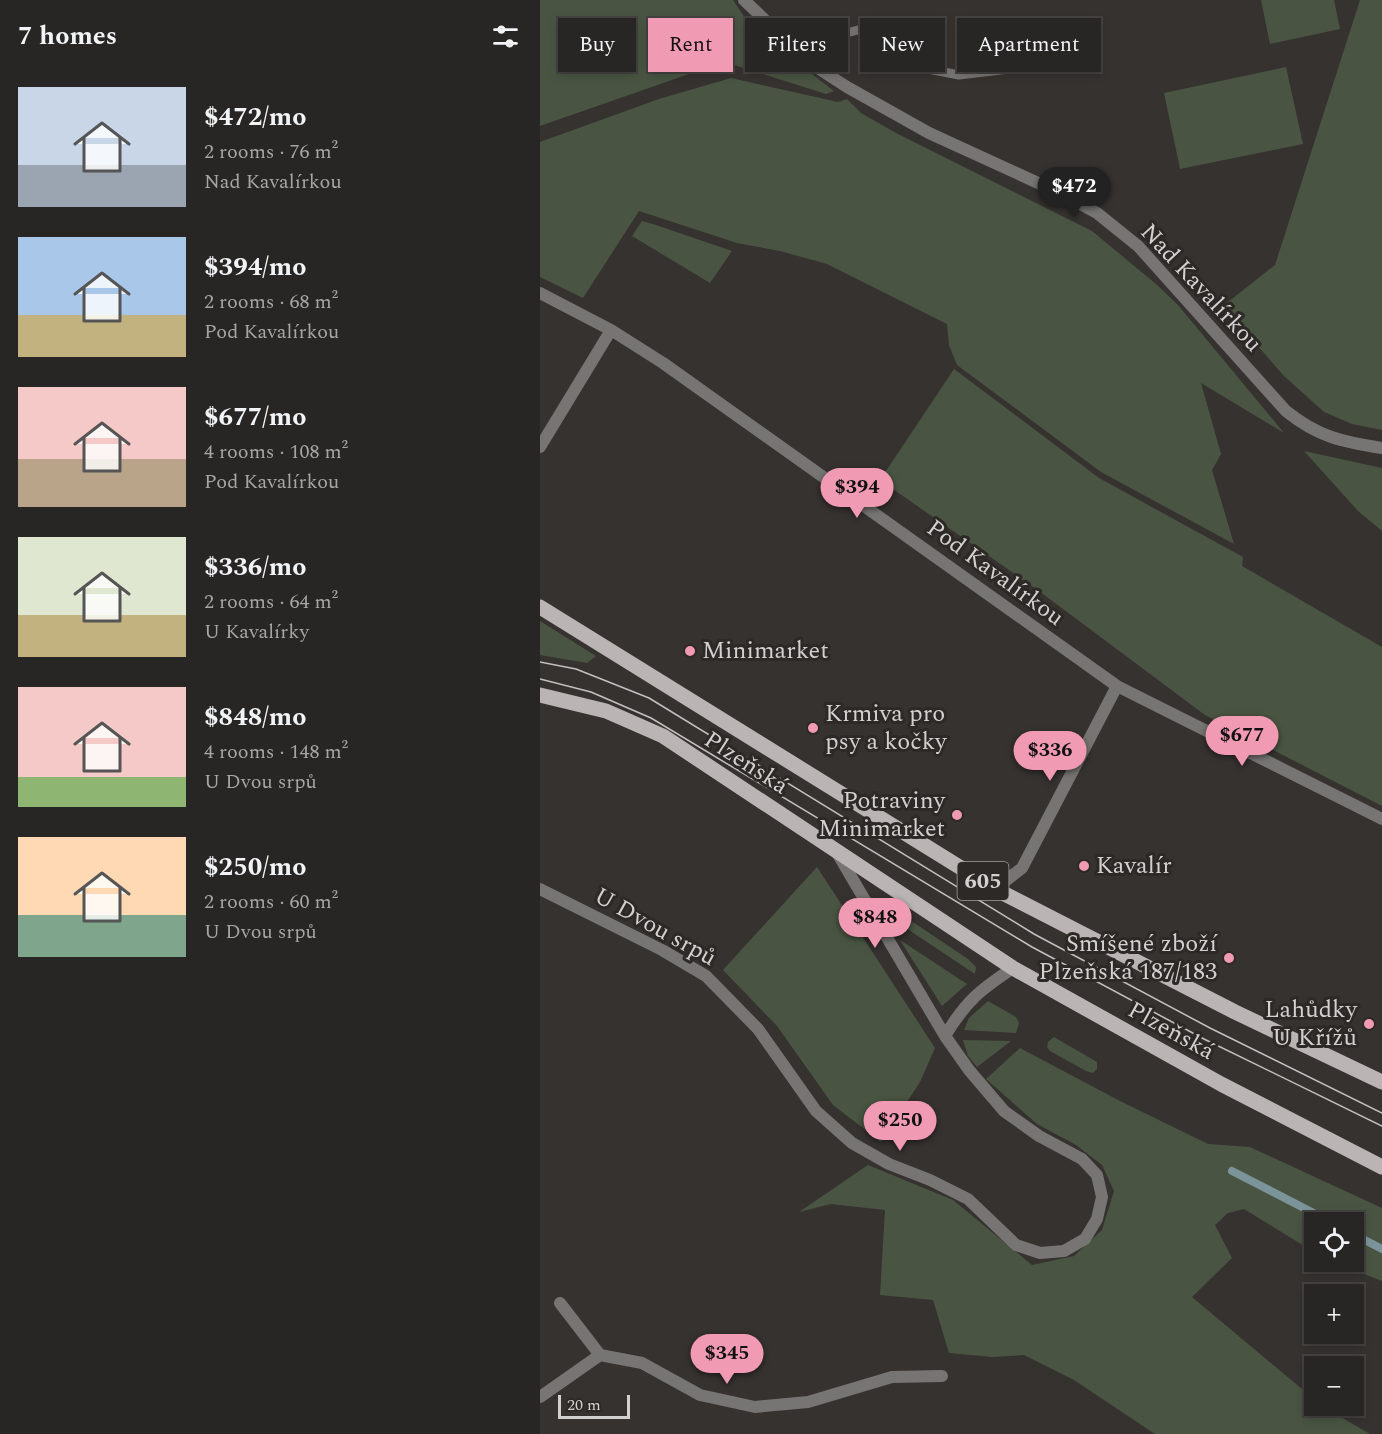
<!DOCTYPE html>
<html lang="en">
<head>
<meta charset="utf-8">
<style>
  body { margin:0; font-family:Spectral,serif; background:#343231; color:#f1f3f6; height:100vh; display:flex; flex-direction:column; font-size:22px; white-space:nowrap }
  * { box-sizing:border-box; margin:0 }
  p { font-size:20px; color:#a5a5a6 }
  .icon { flex:none; width:33px; height:33px; fill:none; stroke:currentColor; stroke-width:2; stroke-linecap:round; stroke-linejoin:round }
  .map { position:relative; flex:1; overflow:hidden }
  .side { display:flex; flex-direction:column; background:#282624; width:540px }
  .side>* { flex:none }
  .top-card { position:absolute; left:18px; top:18px; width:570px; height:54px; display:flex; gap:12px }
  .buttons { position:absolute; left:764px; top:1212px; display:grid; gap:12px }
  .buttons a { display:grid; place-items:center; width:60px; height:60px; border-radius:0px; background:#282624; box-shadow:0 3px 9px #0003,0 0 0 2px #444341; font-size:30px }
  .scale { position:absolute; left:18px; bottom:15px; width:72px; box-sizing:border-box; padding-left:6px; border:3px solid #d3d1cf; border-top:0; font-size:16px; line-height:21px; white-space:nowrap; color:#d3d1cf; -webkit-text-stroke:4px #2c2926; paint-order:stroke }
  .price { position:absolute; translate:-50% -51px; padding:0 14px; border-radius:21px; background:#f09ab4; color:#111; font-size:20px; line-height:39px; filter:drop-shadow(0 2px 3px #0008) }
  .price::after { content:''; position:absolute; left:50%; top:36px; width:18px; height:14px; margin-left:-9px; background:inherit; clip-path:polygon(0 0,100% 0,50% 100%) }
  .price.selected { background:#222; color:#fff }
  ul { padding:0; list-style:none }
  li { display:flex; align-items:center; gap:18px; height:150px; padding:0 18px }
  li span { display:grid; place-items:center; flex:none; width:168px; height:120px; border-radius:0px; color:#555 }
  li>.icon { margin-inline-start:auto }
  span .icon { width:72px; height:72px; fill:#fffc; stroke-width:1 }
  li b { font-size:26px }
  h2 { display:flex; justify-content:space-between; align-items:center; height:72px; padding:0 18px; font-size:26px }
  .pill { padding:0 21px; border-radius:0px; background:#282624; box-shadow:0 3px 9px #0003,0 0 0 2px #444341; font-size:21px; line-height:54px }
  .pill.selected { background:#f09ab4; color:#111 }
  main { display:flex; flex:1; min-height:0 }
  .map>svg:first-child { display:block }
</style>
</head>
<body>
<main>
<section class="side">
<h2>7 homes<svg class="icon" aria-label="filters" viewBox="0 0 24 24"><path d="M4 7h16M4 17h16"/><circle cx="9" cy="7" r="2"/><circle cx="15" cy="17" r="2"/></svg></h2>
<ul>
<li><span style="background:linear-gradient(#c9d6e8 65%,#9aa5b1 0)"><svg class="icon" aria-label="home" viewBox="0 0 24 24"><path d="M3 11l9-7 9 7M6 9v11h12V9"/></svg></span><div><b>$472/mo</b><p>2 rooms · 76 m²</p><p>Nad Kavalírkou</p></div></li>
<li><span style="background:linear-gradient(#a9c7e8 65%,#c2b280 0)"><svg class="icon" aria-label="home" viewBox="0 0 24 24"><path d="M3 11l9-7 9 7M6 9v11h12V9"/></svg></span><div><b>$394/mo</b><p>2 rooms · 68 m²</p><p>Pod Kavalírkou</p></div></li>
<li><span style="background:linear-gradient(#f6c9c9 60%,#b9a48a 0)"><svg class="icon" aria-label="home" viewBox="0 0 24 24"><path d="M3 11l9-7 9 7M6 9v11h12V9"/></svg></span><div><b>$677/mo</b><p>4 rooms · 108 m²</p><p>Pod Kavalírkou</p></div></li>
<li><span style="background:linear-gradient(#dfe7d0 65%,#c2b280 0)"><svg class="icon" aria-label="home" viewBox="0 0 24 24"><path d="M3 11l9-7 9 7M6 9v11h12V9"/></svg></span><div><b>$336/mo</b><p>2 rooms · 64 m²</p><p>U Kavalírky</p></div></li>
<li><span style="background:linear-gradient(#f6c9c9 75%,#8fb573 0)"><svg class="icon" aria-label="home" viewBox="0 0 24 24"><path d="M3 11l9-7 9 7M6 9v11h12V9"/></svg></span><div><b>$848/mo</b><p>4 rooms · 148 m²</p><p>U Dvou srpů</p></div></li>
<li><span style="background:linear-gradient(#ffd9b3 65%,#7fa58c 0)"><svg class="icon" aria-label="home" viewBox="0 0 24 24"><path d="M3 11l9-7 9 7M6 9v11h12V9"/></svg></span><div><b>$250/mo</b><p>2 rooms · 60 m²</p><p>U Dvou srpů</p></div></li>
</ul>
</section>
<div class="map">
<svg width="842" height="1434" viewBox="0 0 842 1434">
  <rect width="100%" height="100%" fill="#363230"/>
  <path fill="#495542" d="M0,0H193L211,27L294,91L286,94L194,65L169,67L0,126Z
    M721,0H794L800,29L730,44Z
    M820,0H842V430L812,424L784,412L744,376L683,306L735,265Z
    M746,67L763,144L640,169L624,93Z
    M191,78L298,102L307,99L321,113L356,133L552,231L616,284L638,305L744,433L661,383L681,454L672,470L694,544L561,472L417,365L409,345L407,324L287,264L240,251L197,243L99,211L43,298L0,277V142L119,99Z
    M102,221L113,224L192,251L170,283L92,236Z
    M414,369L559,478L703,557L702,566L842,647V806L665,715L499,591L340,480Z
    M764,451L842,468V531L818,511Z
    M0,621L56,656L47,663L0,655Z
    M277,867L395,1048L380,1082L341,1142L293,1105L237,1026L183,970Z
    M349,906L428,959L436,967L435,974L354,920H348L344,913Z
    M360,940L427,984L402,1006Z
    M448,1001L476,1017L479,1023L476,1033L424,1030L429,1018Z
    M514,1037L557,1062V1069L553,1073L546,1071L510,1051L507,1047L508,1042Z
    M423,1040L471,1041L437,1067L428,1056Z
    M480,1048L580,1101L668,1144L710,1147L842,1208V1281L793,1262H813V1222H774V1252L704,1209L688,1213L675,1225L692,1258L652,1297L774,1399V1406H782L830,1434H615L534,1380L484,1355L452,1357L409,1353L393,1300L340,1295L345,1210L291,1204L259,1212L328,1165L413,1200L492,1265L534,1256L562,1230L574,1191L562,1165L536,1145L497,1124L446,1079Z"/>
  <g fill="none" stroke-linecap="round" stroke-linejoin="round">
    <path stroke="#7b949a" stroke-width="8" d="M692,1171L791,1222
      M813,1234L842,1249"/>
    <path stroke="#777574" stroke-width="9" d="M270,63L302,34L330,27L388,69L419,75L511,64"/>
    <path stroke="#777574" stroke-width="12" d="M204,0L270,63L307,87L389,133L520,193L557,213L598,246L746,411C778,437 803,442 842,448
      M0,293L71,330L123,363L577,686L842,819
      M0,447L71,330
      M0,889L122,950L166,976L218,1029L276,1111L312,1143L349,1164L390,1180L428,1199L476,1245L500,1253L524,1251L545,1239L557,1219L562,1197L557,1175L542,1159L499,1136L464,1111L429,1070L405,1036L296,851
      M455,889L482,868L577,686
      M405,1036C426,1001 440,990 473,968
      M20,1303L60,1355
      M0,1397L60,1355L102,1363L160,1395L215,1407L268,1402L352,1377L402,1376"/>
    <path stroke="#bab5b4" stroke-width="15" d="M0,607L455,889L695,1012L842,1082
      M0,695L66,711L123,736L473,968L681,1084L842,1167"/>
    <path stroke="#c3c1bf" stroke-width="1.5" d="M0,662L36,669L109,698L494,934L670,1028L842,1113
      M0,679L51,692L111,718L492,947L664,1039L842,1126"/>
  </g>
  <g fill="#f09ab4" stroke="#2c2926" stroke-width="2">
    <circle cx="150" cy="651" r="6"/>
    <circle cx="273" cy="728" r="6"/>
    <circle cx="417" cy="815" r="6"/>
    <circle cx="544" cy="866" r="6"/>
    <circle cx="689" cy="958" r="6"/>
    <circle cx="829" cy="1024" r="6"/>
  </g>
  <g text-anchor="middle" dominant-baseline="central" stroke-width="6" stroke-linejoin="round" paint-order="stroke">
    <rect fill="#2c2926" stroke="#a19f9c" stroke-width="1.5" x="417.5" y="862" width="51" height="38" rx="4.5"/>
    <g font-size="22" font-weight="bold" fill="#d3d1cf">
      <text x="443" y="881">605</text>
    </g>
    <g font-size="24" fill="#d3d1cf" stroke="#2c2926">
      <text transform="translate(661 288) rotate(47)">Nad Kavalírkou</text>
      <text transform="translate(455 573) rotate(36)">Pod Kavalírkou</text>
      <text transform="translate(206 763) rotate(33)">Plzeňská</text>
      <text transform="translate(115 927) rotate(29)">U Dvou srpů</text>
      <text transform="translate(631 1031) rotate(29)">Plzeňská</text>
    </g>
    <g font-size="24" fill="#d3d1cf" stroke="#2c2926" text-anchor="start">
      <text x="162" y="651">Minimarket</text>
      <text x="285" y="714">Krmiva pro<tspan x="285" dy="28">psy a kočky</tspan></text>
      <text x="405" y="801" text-anchor="end">Potraviny<tspan x="405" dy="28">Minimarket</tspan></text>
      <text x="556" y="866">Kavalír</text>
      <text x="677" y="944" text-anchor="end">Smíšené zboží<tspan x="677" dy="28">Plzeňská 187/183</tspan></text>
      <text x="817" y="1010" text-anchor="end">Lahůdky<tspan x="817" dy="28">U Křížů</tspan></text>
    </g>
  </g>
</svg>
<div class="buttons">
<a><svg class="icon" aria-label="locate" viewBox="0 0 24 24"><circle cx="12" cy="12" r="6"/><path d="M12 2v4M12 18v4M2 12h4M18 12h4"/></svg></a>
<a>+</a>
<a>−</a>
</div>
<div class="scale">20 m</div>
<b class="price selected" style="left:534px;top:218px">$472</b>
<b class="price" style="left:317px;top:519px">$394</b>
<b class="price" style="left:702px;top:767px">$677</b>
<b class="price" style="left:510px;top:782px">$336</b>
<b class="price" style="left:335px;top:949px">$848</b>
<b class="price" style="left:360px;top:1152px">$250</b>
<b class="price" style="left:187px;top:1385px">$345</b>
<div class="top-card">
<a class="pill">Buy</a>
<a class="pill selected">Rent</a>
<a class="pill">Filters</a>
<a class="pill">New</a>
<a class="pill">Apartment</a>
</div>
</div>
</main>
</body>
</html>
